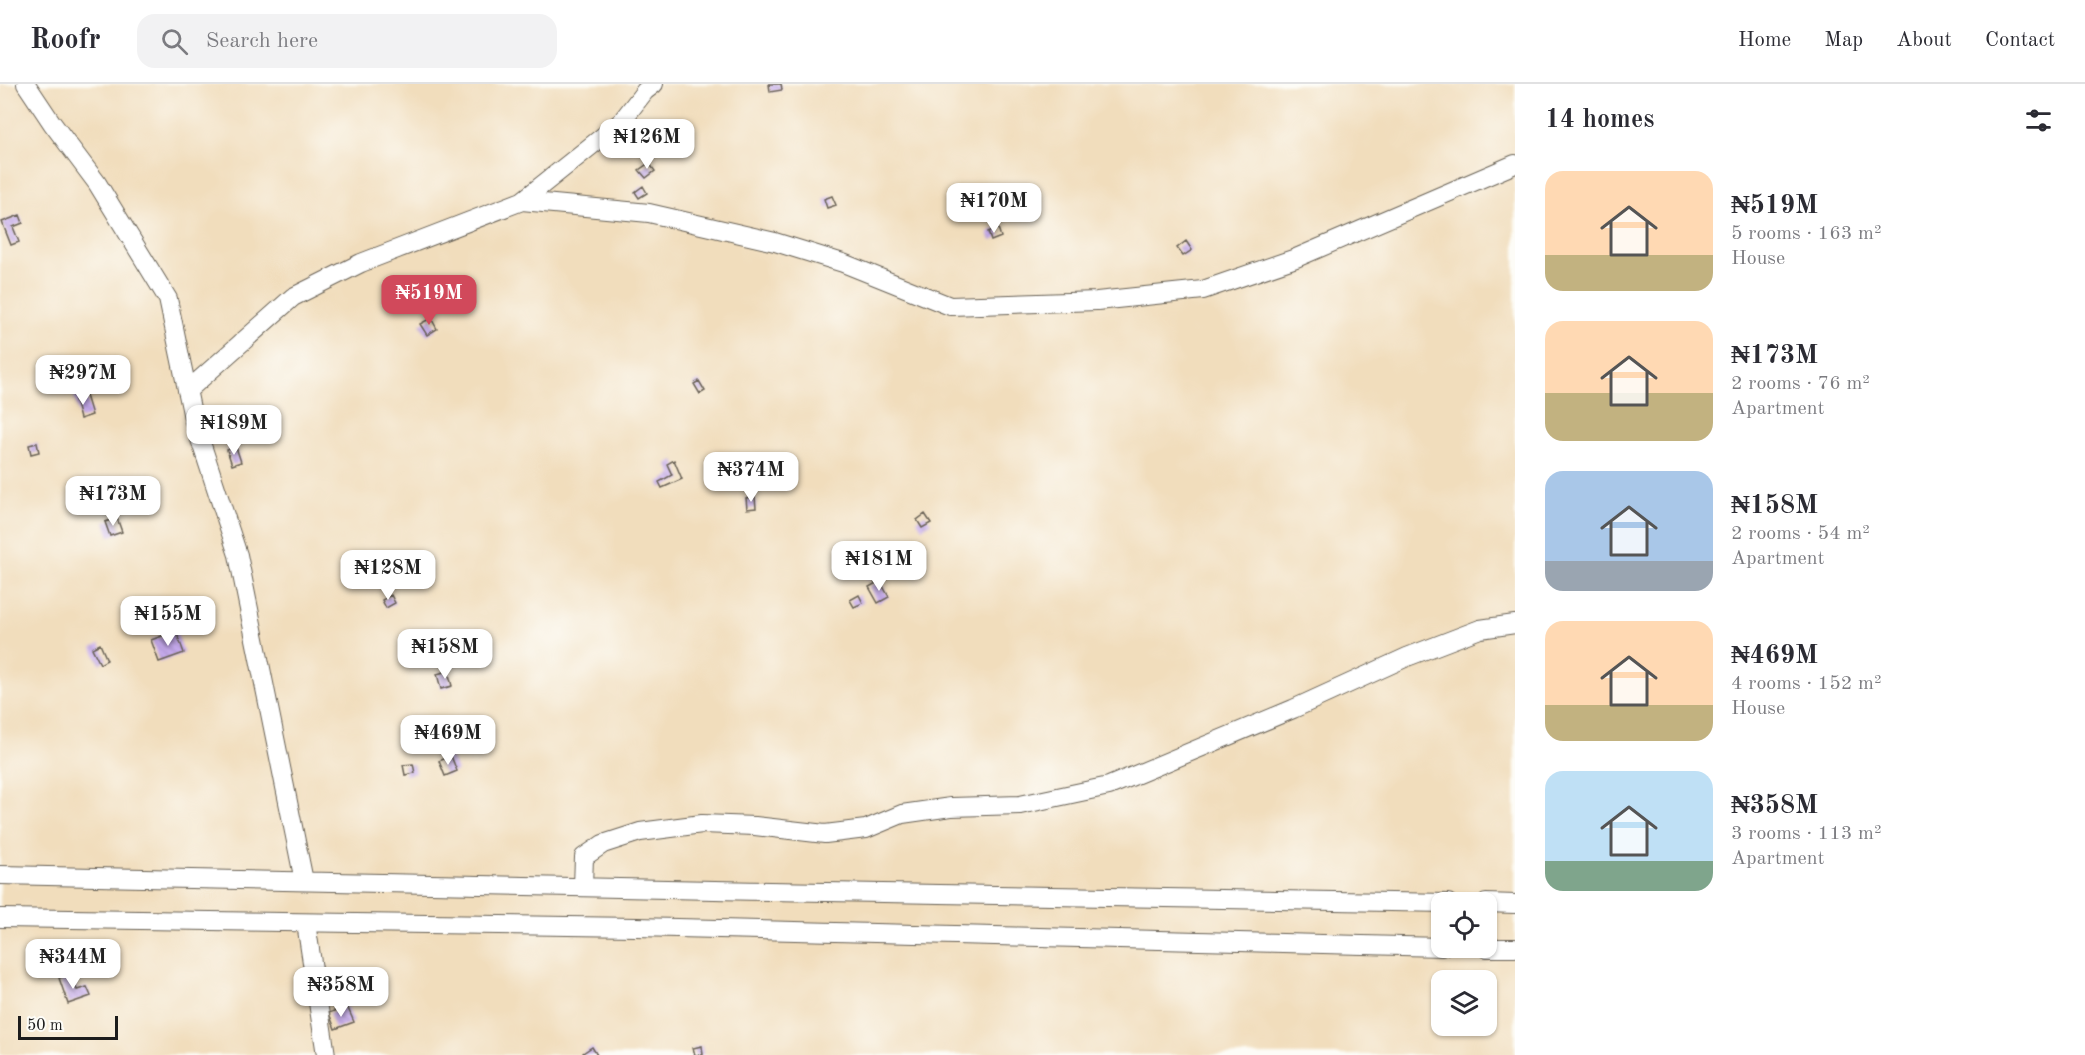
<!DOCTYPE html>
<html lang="en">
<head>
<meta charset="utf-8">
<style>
  body { margin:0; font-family:"Old Standard TT",serif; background:#f2f2f3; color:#2b2b33; height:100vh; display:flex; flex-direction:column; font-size:22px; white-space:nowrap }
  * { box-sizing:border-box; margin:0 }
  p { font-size:20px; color:#7c7c81 }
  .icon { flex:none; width:33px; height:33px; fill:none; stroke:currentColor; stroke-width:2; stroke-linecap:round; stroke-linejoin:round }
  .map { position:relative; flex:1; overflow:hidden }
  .drawer { display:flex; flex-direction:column; background:#fff; width:570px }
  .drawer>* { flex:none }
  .buttons { position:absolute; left:1431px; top:808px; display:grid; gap:12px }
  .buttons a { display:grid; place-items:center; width:66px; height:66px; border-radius:12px; background:#fff; box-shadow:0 2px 4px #0004; font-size:30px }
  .scale { position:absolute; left:18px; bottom:15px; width:100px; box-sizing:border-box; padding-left:6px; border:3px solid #1c1c1c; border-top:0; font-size:16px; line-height:21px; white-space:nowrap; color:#1c1c1c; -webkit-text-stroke:4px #fdfcf7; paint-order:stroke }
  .price { position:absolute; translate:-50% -51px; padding:0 14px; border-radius:12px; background:#fff; color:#222; font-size:20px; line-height:39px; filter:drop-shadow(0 2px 3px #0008) }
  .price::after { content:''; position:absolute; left:50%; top:36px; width:18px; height:14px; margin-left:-9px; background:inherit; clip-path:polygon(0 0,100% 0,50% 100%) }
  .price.selected { background:#d1495b; color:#fff }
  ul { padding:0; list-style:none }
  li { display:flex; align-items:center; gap:18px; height:150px; padding:0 30px }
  li span { display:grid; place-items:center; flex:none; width:168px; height:120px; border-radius:18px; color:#555 }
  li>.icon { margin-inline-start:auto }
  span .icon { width:72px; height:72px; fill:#fffc; stroke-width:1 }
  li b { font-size:26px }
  h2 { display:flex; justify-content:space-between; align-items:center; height:72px; padding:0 30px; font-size:26px }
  header { display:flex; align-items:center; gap:36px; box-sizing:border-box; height:84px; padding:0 30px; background:#fff; border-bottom:2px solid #e1e1e2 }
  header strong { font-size:28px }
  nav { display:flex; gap:33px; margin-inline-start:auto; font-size:21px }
  .search { width:420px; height:54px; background:#f2f2f3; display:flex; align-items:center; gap:15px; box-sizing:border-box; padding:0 21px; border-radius:18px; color:#7c7c81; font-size:22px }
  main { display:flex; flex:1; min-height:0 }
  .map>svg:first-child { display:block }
</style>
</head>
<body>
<header>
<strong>Roofr</strong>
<div class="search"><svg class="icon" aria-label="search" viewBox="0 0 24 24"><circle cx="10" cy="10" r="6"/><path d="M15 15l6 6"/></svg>Search here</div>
<nav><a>Home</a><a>Map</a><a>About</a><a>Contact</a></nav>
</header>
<main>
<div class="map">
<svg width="1515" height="971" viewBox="0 0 1515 971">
  <defs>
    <pattern id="building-back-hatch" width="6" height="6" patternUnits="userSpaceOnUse" patternTransform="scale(1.5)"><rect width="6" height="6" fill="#c6aaed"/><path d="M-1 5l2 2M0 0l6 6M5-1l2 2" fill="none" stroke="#aa92cb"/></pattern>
  </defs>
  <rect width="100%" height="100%" fill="#fdfcf7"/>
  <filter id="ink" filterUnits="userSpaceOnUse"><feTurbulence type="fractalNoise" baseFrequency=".0167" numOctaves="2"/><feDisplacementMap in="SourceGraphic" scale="12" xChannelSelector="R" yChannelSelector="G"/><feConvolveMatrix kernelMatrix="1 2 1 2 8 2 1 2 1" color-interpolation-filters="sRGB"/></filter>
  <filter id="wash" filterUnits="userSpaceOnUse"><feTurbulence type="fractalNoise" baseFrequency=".008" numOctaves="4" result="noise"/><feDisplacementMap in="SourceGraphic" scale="24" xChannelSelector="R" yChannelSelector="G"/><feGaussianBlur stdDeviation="1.35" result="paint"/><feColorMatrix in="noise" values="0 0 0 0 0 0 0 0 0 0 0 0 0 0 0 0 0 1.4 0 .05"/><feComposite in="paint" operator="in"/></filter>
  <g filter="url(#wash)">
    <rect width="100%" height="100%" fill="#f1ddbc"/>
    <g id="blocks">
      <path fill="url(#building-back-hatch)" d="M769,0H781L782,6L770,8Z
        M649,79L655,87L646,94L639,86Z
        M643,102L647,109L639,114L635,108Z
        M832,112L836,121L827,124L824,115Z
        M20,131L23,139L13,143L19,158L11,161L2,138Z
        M998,144L1001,153L991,157L988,148Z
        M1186,157L1192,166L1183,172L1177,164Z
        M431,234L437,245L427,251L420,240Z
        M699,297L705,307L700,310L694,300Z
        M85,308L92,331L80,335L74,312Z
        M37,359L39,368L31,370L29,361Z
        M236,363L241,378L232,381L227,366Z
        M674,376L682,395L662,404L659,398L672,391L667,380Z
        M755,413L756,424L747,425L746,414Z
        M925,430L931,439L922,444L917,436Z
        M117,434L122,448L110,452L105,438Z
        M892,463L895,470L889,473L885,466Z
        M871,476L878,490L867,496L859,483Z
        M880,497L889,513L878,519L869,503Z
        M391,511L395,519L386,524L382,516Z
        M859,511L863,519L854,523L850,516Z
        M176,547L184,569L159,578L151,556Z
        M100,560L107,576L100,580L92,564Z
        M448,587L452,602L441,605L437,590Z
        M451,672L457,687L445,692L439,677Z
        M413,680L415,689L405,691L403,681Z
        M71,890L77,906L87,903L91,912L68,920L59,894Z
        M347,922L354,938L335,945L329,929Z
        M702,962L703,971H695L693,964Z
        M592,963L597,971H584L583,969Z"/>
    </g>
  </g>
  <g filter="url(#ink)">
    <use href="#blocks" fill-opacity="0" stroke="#676054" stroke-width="1.5"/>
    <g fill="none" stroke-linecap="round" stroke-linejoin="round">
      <g stroke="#676054" stroke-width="20">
        <path id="minor" d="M26,0L52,39L97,99L168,215L193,334L238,471L304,797
          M522,117L649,129L775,158L843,179L950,222L1097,217L1203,206L1296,174L1515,80
          M187,307L293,213L361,179L522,117L621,38L645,7L654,0
          M0,791C483,800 965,813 1448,819
          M583,802L584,773L603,760L640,748L702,740L755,742L825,750L866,745L902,730L951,723L1020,721L1109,702L1293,625L1407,573L1480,545L1515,540
          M1486,819L1515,820
          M0,834L636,843L1442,863
          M306,839L326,971
          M1486,864H1515"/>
      </g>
      <use href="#minor" stroke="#fff" stroke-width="18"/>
    </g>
  </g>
</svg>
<div class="buttons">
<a><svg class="icon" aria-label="locate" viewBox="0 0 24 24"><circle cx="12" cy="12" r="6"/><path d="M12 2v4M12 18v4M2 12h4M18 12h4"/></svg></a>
<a><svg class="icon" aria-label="layers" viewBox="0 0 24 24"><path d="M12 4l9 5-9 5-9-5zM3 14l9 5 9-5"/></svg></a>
</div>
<div class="scale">50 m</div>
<b class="price" style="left:647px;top:86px">₦126M</b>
<b class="price" style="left:994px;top:150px">₦170M</b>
<b class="price selected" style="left:429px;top:242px">₦519M</b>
<b class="price" style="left:83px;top:322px">₦297M</b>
<b class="price" style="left:234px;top:372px">₦189M</b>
<b class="price" style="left:751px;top:419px">₦374M</b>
<b class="price" style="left:113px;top:443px">₦173M</b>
<b class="price" style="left:879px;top:508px">₦181M</b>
<b class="price" style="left:388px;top:517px">₦128M</b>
<b class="price" style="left:168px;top:563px">₦155M</b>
<b class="price" style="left:445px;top:596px">₦158M</b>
<b class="price" style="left:448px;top:682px">₦469M</b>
<b class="price" style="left:73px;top:906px">₦344M</b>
<b class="price" style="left:341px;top:934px">₦358M</b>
</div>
<section class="drawer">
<h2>14 homes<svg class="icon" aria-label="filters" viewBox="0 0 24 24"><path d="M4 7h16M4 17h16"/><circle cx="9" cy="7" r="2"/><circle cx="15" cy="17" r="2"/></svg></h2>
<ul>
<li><span style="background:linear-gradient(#ffd9b3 70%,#c2b280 0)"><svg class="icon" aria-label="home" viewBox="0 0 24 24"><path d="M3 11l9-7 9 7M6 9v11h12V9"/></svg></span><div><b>₦519M</b><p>5 rooms · 163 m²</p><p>House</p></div></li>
<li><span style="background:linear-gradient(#ffd9b3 60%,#c2b280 0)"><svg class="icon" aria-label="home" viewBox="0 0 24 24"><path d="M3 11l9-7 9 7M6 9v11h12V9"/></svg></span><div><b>₦173M</b><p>2 rooms · 76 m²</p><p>Apartment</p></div></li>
<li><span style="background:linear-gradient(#a9c7e8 75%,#9aa5b1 0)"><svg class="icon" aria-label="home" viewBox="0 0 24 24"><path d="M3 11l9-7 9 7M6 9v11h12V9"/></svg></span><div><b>₦158M</b><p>2 rooms · 54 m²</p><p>Apartment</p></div></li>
<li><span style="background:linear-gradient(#ffd9b3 70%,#c2b280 0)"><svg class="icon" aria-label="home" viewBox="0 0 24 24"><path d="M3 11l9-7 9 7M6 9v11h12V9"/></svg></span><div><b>₦469M</b><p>4 rooms · 152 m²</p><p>House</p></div></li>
<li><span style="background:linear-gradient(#bfe0f5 75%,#7fa58c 0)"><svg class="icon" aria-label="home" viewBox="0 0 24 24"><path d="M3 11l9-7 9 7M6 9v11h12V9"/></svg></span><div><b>₦358M</b><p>3 rooms · 113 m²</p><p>Apartment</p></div></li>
</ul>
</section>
</main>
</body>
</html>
